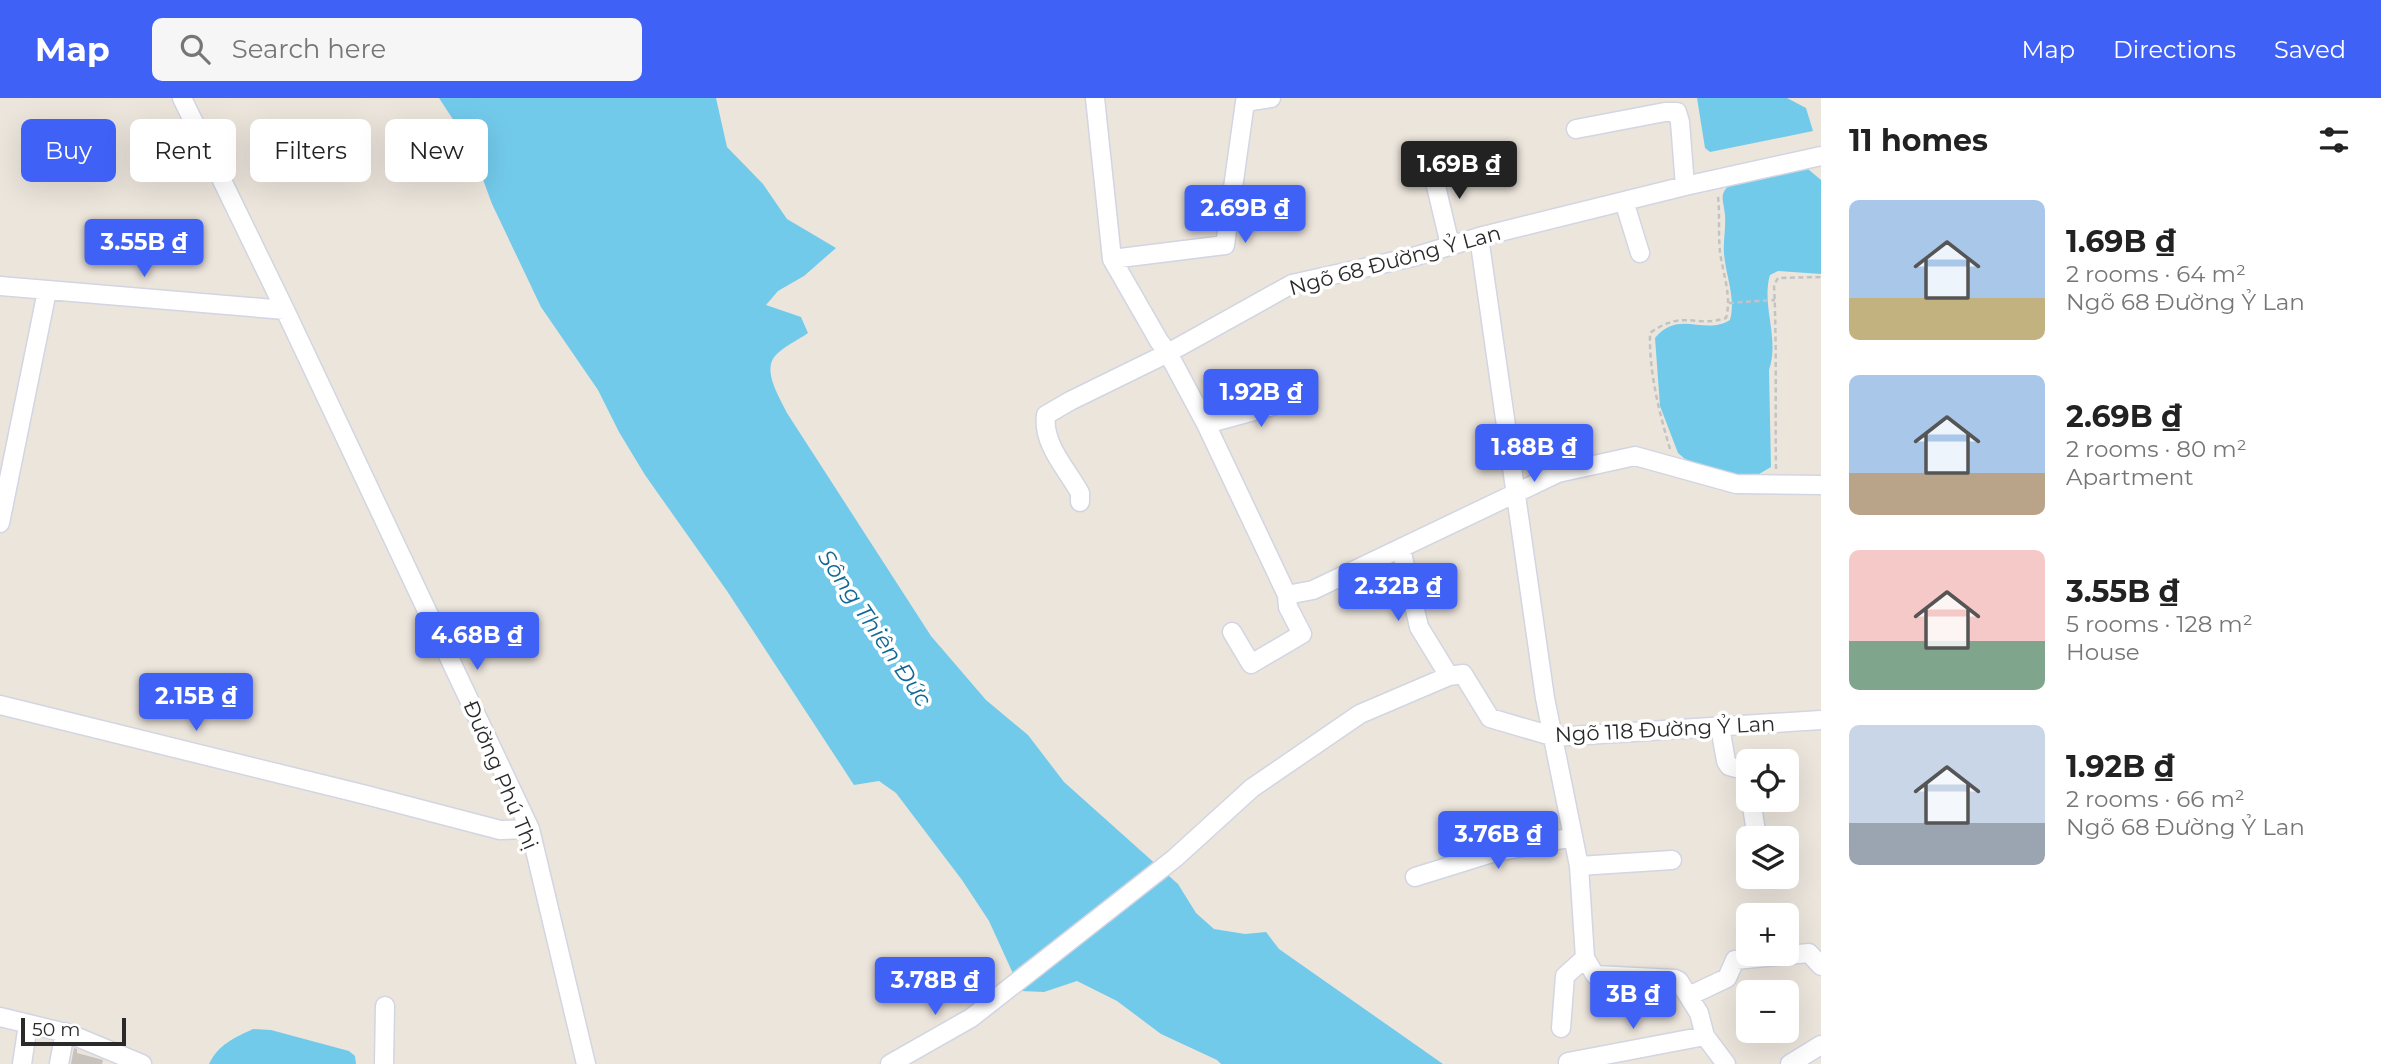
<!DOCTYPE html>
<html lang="en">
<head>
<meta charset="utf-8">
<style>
  body { margin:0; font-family:Montserrat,sans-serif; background:#f6f6f6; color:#222; height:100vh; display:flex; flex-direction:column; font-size:26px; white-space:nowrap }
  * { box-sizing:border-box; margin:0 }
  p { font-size:23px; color:#767676 }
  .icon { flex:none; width:38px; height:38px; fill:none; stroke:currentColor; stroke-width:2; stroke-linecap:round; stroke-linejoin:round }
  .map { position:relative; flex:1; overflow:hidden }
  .sheet { display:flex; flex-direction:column; background:#fff; width:560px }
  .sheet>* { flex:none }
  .guide { position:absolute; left:21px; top:21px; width:665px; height:63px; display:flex; gap:14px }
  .buttons { position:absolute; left:1736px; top:651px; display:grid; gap:14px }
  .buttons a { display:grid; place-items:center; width:63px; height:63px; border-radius:10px; background:#fff; box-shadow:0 7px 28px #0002; font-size:35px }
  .scale { position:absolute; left:21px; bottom:18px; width:105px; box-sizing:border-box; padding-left:7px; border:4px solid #2a2a2a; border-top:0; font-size:19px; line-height:24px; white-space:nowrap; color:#2a2a2a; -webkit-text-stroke:5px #fff; paint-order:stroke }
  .price { position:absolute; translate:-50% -60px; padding:0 16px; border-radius:7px; background:#4061f5; color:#fff; font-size:23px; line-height:46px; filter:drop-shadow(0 2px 4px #0008) }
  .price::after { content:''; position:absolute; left:50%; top:42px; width:21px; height:16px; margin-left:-10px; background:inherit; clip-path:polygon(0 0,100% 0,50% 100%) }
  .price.active { background:#222; color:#fff }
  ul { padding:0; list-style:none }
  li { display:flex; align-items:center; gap:21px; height:175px; padding:0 28px }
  li span { display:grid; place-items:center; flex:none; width:196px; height:140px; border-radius:10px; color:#555 }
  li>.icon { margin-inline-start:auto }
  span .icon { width:84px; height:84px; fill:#fffc; stroke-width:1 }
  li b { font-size:30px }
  h2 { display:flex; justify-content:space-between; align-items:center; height:84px; padding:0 28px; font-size:30px }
  .chip { padding:0 24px; border-radius:10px; background:#fff; box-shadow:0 7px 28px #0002; font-size:24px; line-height:63px }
  .chip.active { background:#4061f5; color:#fff }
  header { display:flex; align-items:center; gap:42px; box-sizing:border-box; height:98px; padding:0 35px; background:#4061f5; color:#fff }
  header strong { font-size:33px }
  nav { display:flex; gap:38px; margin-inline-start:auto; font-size:24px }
  .search { width:490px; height:63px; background:#f6f6f6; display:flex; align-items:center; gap:18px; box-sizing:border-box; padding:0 24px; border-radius:10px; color:#767676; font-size:26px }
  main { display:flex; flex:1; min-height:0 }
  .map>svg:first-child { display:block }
</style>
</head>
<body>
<header>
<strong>Map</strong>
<div class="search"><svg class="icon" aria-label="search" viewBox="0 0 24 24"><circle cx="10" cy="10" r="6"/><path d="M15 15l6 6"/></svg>Search here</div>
<nav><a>Map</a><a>Directions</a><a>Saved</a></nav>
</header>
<main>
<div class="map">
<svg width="1821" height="966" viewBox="0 0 1821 966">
  <rect width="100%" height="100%" fill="#ece5dc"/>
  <path fill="#72caeb" d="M439,0H716L727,49L763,86L787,121L836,150L804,178L778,193L766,207L801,219L808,235C798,242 783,249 775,258C762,273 780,300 787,315L931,538L986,602L1028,637L1064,684L1178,786L1196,815L1214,831L1245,836L1266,834L1279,851L1443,966H1221L1217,962L1161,936L1117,903L1077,883L1044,894L1021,893L989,823L962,782L896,695L879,683L854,687L727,493L645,377L619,334L598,292L541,209L492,106L471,49Z
    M1697,0H1787L1806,10L1813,33L1710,54L1705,50Z
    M1808,71L1821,82V176L1778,173L1770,177C1761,207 1780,240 1769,272L1771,369L1754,379L1731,377L1685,361L1678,355L1660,308L1655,240C1679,211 1704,238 1730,222C1736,200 1726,179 1724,156C1723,143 1726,130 1725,117C1724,104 1718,96 1730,87Z
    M253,931L271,932L349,953L355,958L356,966H209C219,946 234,940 253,931Z"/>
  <path fill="#c7c2bc" d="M74,950L77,951V955L103,962L102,966H71Z"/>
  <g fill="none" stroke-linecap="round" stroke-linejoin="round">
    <g stroke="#d2d5e2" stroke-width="21">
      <path id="minor" d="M182,0L285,212L530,731L586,966
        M1095,0L1112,161L1159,243L1168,255L1206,326L1287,497L1288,509L1302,536L1251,566L1232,534
        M1576,31L1665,14H1677L1680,24L1685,88
        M1431,67L1450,147
        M1624,103L1640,155
        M1479,139L1545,600L1579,768L1585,860L1595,877L1675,881L1679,883L1699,915L1705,938L1726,966
        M1112,161L1225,147L1245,4L1271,0
        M0,188L285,212
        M1206,326L1306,299
        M1080,404V395C1067,371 1042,346 1046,317L1070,303L1168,255L1292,186L1413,159L1479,139L1685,88L1821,58
        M0,425L47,193
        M1401,451L1419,529L1449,578
        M1287,497L1313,492L1558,375L1635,358L1736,386L1821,387
        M0,607L366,697L500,732L530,731
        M1720,629L1726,663L1729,668L1744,672L1748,683
        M1751,702L1757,740
        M1579,768L1672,762
        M1415,779L1492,755L1573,739
        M1689,898L1727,880L1735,862L1809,855L1821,868
        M0,919L70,936L142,966
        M1561,930L1565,878L1585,860
        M1568,964L1705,938
        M22,966L28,926
        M59,966L65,934
        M384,966L385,908
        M890,966L971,920L1175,760L1252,690L1360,616L1449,578L1463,576L1490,620L1555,639L1821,622
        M1790,966L1821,947"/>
    </g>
    <path stroke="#c3c3c3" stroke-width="2.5" stroke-dasharray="5 3.5" stroke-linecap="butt" d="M1729,205L1775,202
      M1670,351C1659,314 1649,274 1650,235C1683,211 1696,230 1726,220C1732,199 1723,176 1720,154C1718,135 1720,117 1718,98
      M1776,371C1775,309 1777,248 1774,187L1778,180L1821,179"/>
    <use href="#minor" stroke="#fff" stroke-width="18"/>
  </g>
  <g text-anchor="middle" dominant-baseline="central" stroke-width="7" stroke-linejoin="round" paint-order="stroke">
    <g font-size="21" fill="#2a2a2a" stroke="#fff">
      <text transform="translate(1395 162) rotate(-15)">Ngõ 68 Đường Ỷ Lan</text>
      <text transform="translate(1665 631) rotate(-3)">Ngõ 118 Đường Ỷ Lan</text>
      <text transform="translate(501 677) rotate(67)">Đường Phú Thị</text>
    </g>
    <g font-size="23" font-style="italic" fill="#116897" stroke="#fff">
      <text transform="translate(875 530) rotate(56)">Sông Thiên Đức</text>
    </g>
  </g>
</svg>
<div class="buttons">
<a><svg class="icon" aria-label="locate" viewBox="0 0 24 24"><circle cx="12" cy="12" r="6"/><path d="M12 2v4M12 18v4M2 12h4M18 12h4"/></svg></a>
<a><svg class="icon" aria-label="layers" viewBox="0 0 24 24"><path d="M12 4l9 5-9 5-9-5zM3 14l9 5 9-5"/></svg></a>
<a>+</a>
<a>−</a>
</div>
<div class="scale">50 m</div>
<b class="price active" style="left:1459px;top:103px">1.69B ₫</b>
<b class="price" style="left:1245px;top:147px">2.69B ₫</b>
<b class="price" style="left:144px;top:181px">3.55B ₫</b>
<b class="price" style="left:1261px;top:331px">1.92B ₫</b>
<b class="price" style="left:1534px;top:386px">1.88B ₫</b>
<b class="price" style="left:1398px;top:525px">2.32B ₫</b>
<b class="price" style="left:477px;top:574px">4.68B ₫</b>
<b class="price" style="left:196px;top:635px">2.15B ₫</b>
<b class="price" style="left:1498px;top:773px">3.76B ₫</b>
<b class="price" style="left:935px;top:919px">3.78B ₫</b>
<b class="price" style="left:1633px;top:933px">3B ₫</b>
<div class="guide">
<a class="chip active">Buy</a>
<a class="chip">Rent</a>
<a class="chip">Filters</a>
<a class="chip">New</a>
</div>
</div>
<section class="sheet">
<h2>11 homes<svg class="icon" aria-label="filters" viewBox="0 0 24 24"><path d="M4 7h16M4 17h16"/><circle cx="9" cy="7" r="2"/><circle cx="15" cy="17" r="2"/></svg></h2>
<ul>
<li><span style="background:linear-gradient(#a9c7e8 70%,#c2b280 0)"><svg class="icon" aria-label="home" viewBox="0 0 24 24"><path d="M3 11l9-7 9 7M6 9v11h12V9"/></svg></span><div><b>1.69B ₫</b><p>2 rooms · 64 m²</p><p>Ngõ 68 Đường Ỷ Lan</p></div></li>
<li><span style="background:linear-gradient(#a9c7e8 70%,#b9a48a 0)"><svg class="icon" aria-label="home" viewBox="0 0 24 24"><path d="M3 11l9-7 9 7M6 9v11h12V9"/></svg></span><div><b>2.69B ₫</b><p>2 rooms · 80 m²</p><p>Apartment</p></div></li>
<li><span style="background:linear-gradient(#f6c9c9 65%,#7fa58c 0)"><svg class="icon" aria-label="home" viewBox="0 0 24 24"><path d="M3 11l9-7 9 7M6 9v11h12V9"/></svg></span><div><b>3.55B ₫</b><p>5 rooms · 128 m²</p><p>House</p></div></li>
<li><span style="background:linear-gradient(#c9d6e8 70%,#9aa5b1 0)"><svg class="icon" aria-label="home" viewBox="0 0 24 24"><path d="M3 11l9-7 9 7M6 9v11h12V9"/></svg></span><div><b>1.92B ₫</b><p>2 rooms · 66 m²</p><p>Ngõ 68 Đường Ỷ Lan</p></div></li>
</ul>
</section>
</main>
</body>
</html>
